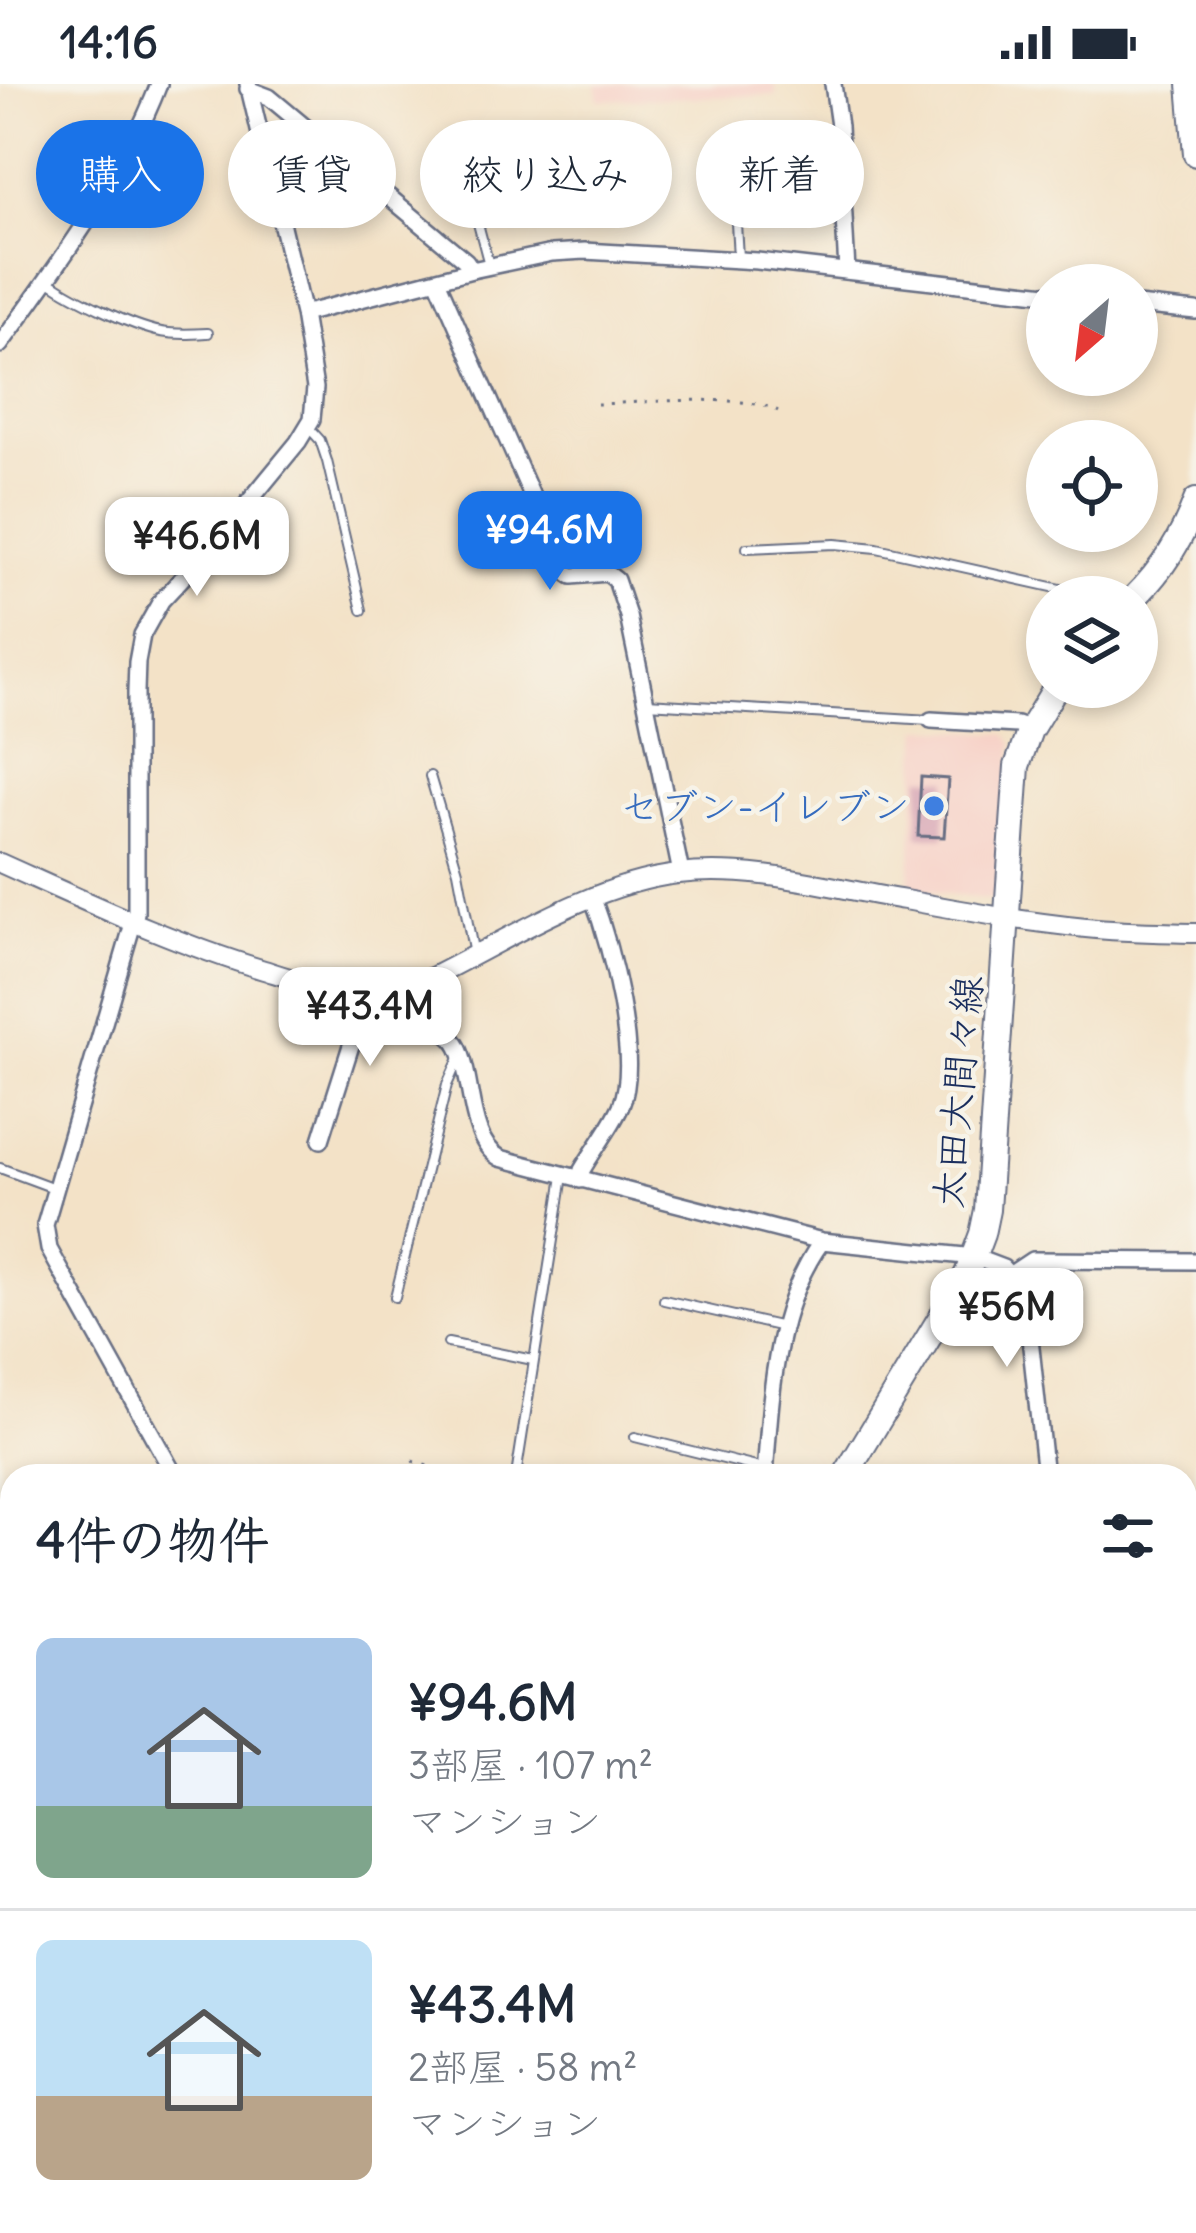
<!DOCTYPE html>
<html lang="ja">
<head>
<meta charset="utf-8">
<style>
  body { margin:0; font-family:Delius,"Klee One",sans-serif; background:#f6f6f7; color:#1f2937; height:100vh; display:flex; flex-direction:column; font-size:45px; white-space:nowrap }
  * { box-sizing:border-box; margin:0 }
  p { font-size:39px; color:#747a83 }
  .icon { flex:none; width:66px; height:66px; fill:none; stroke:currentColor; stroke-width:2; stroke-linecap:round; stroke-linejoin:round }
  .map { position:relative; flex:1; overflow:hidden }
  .side { position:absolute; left:0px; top:1380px; width:1197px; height:771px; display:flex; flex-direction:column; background:#fff; border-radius:36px 36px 0 0; box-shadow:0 6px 18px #0003 }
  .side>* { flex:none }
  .top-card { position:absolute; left:36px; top:36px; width:1125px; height:108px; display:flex; gap:24px }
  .needle { width:78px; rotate:208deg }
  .tools { position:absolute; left:1026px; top:180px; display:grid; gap:24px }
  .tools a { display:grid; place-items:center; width:132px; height:132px; border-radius:50%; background:#fff; box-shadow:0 6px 18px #0003; font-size:60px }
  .price { position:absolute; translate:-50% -102px; padding:0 27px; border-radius:24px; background:#fff; color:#222; font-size:39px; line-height:78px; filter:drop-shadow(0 3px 6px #0008) }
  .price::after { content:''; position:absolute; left:50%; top:72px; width:36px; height:27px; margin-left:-18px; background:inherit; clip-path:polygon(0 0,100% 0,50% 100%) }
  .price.current { background:#1a73e8; color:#fff }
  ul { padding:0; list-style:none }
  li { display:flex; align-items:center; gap:36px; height:300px; padding:0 36px }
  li+li { border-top:3px solid #e0e1e3 }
  li span { display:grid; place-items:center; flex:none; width:336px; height:240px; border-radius:18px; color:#555 }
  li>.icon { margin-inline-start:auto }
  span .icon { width:144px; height:144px; fill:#fffc; stroke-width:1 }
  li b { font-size:51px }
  h2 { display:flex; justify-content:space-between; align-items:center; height:144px; padding:0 36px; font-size:51px }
  .chip { padding:0 42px; border-radius:54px; background:#fff; box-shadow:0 6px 18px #0003; font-size:42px; line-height:108px }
  .chip.current { background:#1a73e8; color:#fff }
  .status { display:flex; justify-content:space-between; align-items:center; height:84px; padding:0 60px; background:#fff; direction:ltr }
  .status svg { height:33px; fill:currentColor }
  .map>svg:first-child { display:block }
</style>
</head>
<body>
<div class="status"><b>14:16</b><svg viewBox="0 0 49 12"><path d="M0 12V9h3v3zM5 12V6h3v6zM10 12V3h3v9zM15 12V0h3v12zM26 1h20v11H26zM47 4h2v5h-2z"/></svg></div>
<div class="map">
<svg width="1196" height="2149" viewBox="0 0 1196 2149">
  <rect width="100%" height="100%" fill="#f7f3e8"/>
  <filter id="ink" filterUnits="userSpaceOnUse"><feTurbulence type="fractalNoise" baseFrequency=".00833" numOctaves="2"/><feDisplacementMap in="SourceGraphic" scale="24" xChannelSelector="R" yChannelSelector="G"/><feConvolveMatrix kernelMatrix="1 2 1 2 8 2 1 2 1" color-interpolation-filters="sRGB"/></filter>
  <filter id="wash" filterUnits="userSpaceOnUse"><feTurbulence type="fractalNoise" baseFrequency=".004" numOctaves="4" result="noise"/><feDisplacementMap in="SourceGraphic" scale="48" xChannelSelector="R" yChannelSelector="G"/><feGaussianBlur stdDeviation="2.7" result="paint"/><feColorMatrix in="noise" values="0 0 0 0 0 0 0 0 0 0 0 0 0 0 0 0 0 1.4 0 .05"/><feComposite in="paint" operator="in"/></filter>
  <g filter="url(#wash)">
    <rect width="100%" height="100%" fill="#f3e2c7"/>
    <path fill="#f7d1c7" d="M596,0H774L777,11L599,16Z
      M920,644L1006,650L1013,659L997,809L990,816L909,804Z"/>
    <g id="blocks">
      <path fill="#d5a0b1" d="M921,693L948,695L944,753L918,752Z"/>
    </g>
  </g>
  <g filter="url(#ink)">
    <use href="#blocks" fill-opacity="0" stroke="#676e83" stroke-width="3"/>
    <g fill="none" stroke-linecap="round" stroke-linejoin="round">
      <g stroke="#676e83" stroke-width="12">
        <path id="service" d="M731,50L738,174
          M455,64L463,83L489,181
          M48,196C73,214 131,242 161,248C177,251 192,250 208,249
          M309,344L320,356L327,377L362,526
          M747,464L835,460L877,464L1097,513
          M647,619L930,636
          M430,692L458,787L474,871
          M0,1084L54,1104
          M395,1213L447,1001L460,972
          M664,1216L783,1243
          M448,1259L533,1276
          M635,1353L764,1385
          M516,1392L563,1092
          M0,1991L12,1990"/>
      </g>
      <g stroke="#676e83" stroke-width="20">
        <path id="minor" d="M833,0L839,42L847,187
          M248,5L269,13L466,177L472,186
          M437,196L565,487L572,492L607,489L616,496L628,532L681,789
          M1137,221L1196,227
          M303,230L472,186L552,169L585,167L757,177L1047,210
          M0,261C60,178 122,96 159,0
          M931,636L1017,641L1030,646
          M387,907C398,943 443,934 458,963C474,995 467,1055 500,1074L822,1157L974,1173L1003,1184L1025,1208L1045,1392
          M321,1056L360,933L361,908
          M580,1096L582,1086C594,1065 611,1044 621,1022C641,975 610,860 592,812
          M1011,1190L1032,1176L1196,1177
          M175,1392L49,1165L45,1141L136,829V608L137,578L142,551L161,517L215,459L298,358L312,335L315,304L303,230L248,0
          M765,1392C771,1312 774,1223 822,1157
          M0,1615L12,1612
          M1185,1872L1196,1869
          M0,1891L12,1890
          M0,2092L12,2091
          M1185,2100L1196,2118
          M642,2139L651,2149
          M932,2139L935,2149"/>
      </g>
      <g stroke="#676e83" stroke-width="22">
        <path id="tertiary" d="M0,779C87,818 173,859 264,886C296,896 330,908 363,908C389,909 411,902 434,892C510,854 593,800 678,790C753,781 832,804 905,816C965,827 1025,838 1086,844C1123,848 1159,848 1196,849
          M0,1740L12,1764
          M185,2139L190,2149"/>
      </g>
      <g stroke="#676e83" stroke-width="28">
        <path id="primary" d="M1190,0L1196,70
          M1135,513C1162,486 1183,453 1196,417
          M845,1392L967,1190L982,1150L987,1126L1017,682L1030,646L1056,603
          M707,2149L708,2139"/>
      </g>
      <path stroke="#676e83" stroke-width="3" stroke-dasharray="3 9" stroke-linecap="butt" d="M597,320C637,319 747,309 778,327
        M413,1377L456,1392"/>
      <use href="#service" stroke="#fff" stroke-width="8"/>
      <use href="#minor" stroke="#fff" stroke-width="15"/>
      <use href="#tertiary" stroke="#fff" stroke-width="18"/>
      <use href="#primary" stroke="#fff" stroke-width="24"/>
    </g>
  </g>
  <circle fill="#3f7fe0" stroke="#f7f3e8" stroke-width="4.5" cx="934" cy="722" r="12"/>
  <g text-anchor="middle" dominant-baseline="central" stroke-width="9" stroke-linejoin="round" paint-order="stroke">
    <g font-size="39" fill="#366cbe" stroke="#f7f3e8" text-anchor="end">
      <text x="910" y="722">セブン-イレブン</text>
    </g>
    <g font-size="39" fill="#1b2f5e" stroke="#f7f3e8">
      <text transform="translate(958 1008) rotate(-85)">太田大間々線</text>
    </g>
  </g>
</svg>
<div class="tools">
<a><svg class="needle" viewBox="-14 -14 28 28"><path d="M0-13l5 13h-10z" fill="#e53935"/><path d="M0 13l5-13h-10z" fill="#747a83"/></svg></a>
<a><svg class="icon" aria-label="locate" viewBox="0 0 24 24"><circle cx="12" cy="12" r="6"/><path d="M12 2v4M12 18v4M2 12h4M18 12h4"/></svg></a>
<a><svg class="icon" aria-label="layers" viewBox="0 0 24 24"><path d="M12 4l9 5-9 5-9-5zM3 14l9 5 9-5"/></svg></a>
</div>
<b class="price current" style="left:550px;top:509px">¥94.6M</b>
<b class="price" style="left:197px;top:515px">¥46.6M</b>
<b class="price" style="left:370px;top:985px">¥43.4M</b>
<b class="price" style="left:1007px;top:1286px">¥56M</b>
<div class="top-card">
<a class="chip current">購入</a>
<a class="chip">賃貸</a>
<a class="chip">絞り込み</a>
<a class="chip">新着</a>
</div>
<section class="side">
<h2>4件の物件<svg class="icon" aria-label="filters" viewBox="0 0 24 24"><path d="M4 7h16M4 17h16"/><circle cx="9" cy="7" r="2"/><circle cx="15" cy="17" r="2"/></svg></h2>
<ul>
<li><span style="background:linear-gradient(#a9c7e8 70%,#7fa58c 0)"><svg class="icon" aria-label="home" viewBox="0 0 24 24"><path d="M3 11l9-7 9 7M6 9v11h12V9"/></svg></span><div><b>¥94.6M</b><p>3部屋 · 107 m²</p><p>マンション</p></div></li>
<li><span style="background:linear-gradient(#bfe0f5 65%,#b9a48a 0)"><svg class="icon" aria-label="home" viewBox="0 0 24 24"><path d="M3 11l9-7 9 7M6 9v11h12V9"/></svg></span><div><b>¥43.4M</b><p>2部屋 · 58 m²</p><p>マンション</p></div></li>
</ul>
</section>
</div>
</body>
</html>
